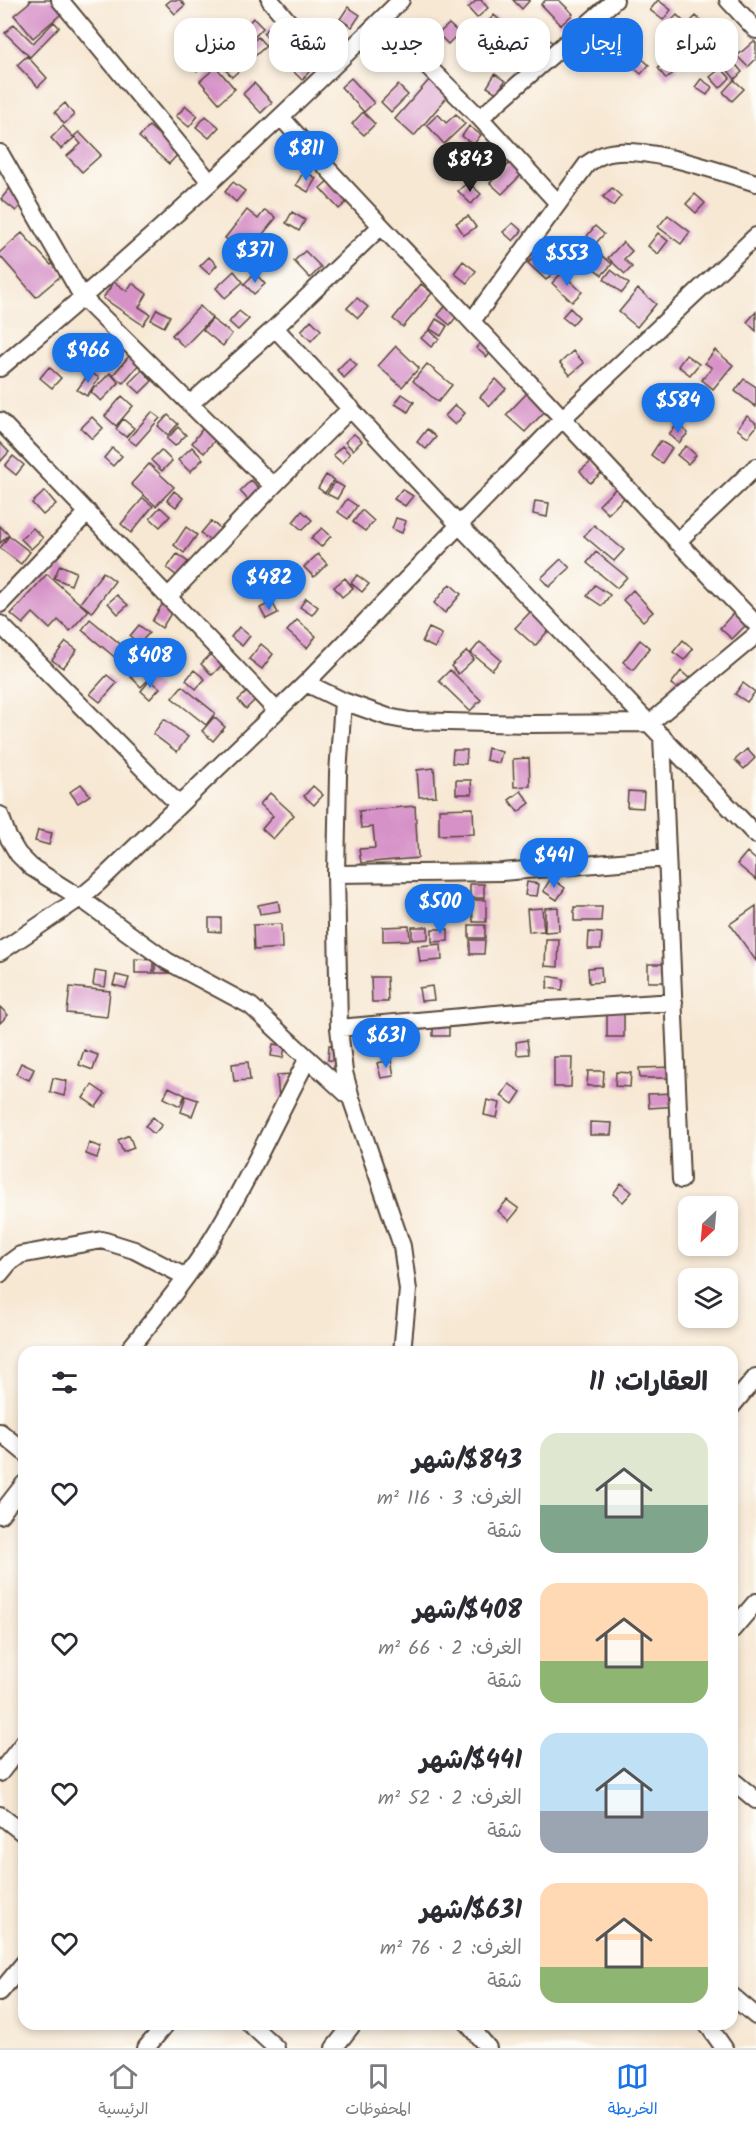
<!DOCTYPE html>
<html lang="ar">
<head>
<meta charset="utf-8">
<style>
  body { margin:0; font-family:Kalam,"Playpen Sans Arabic",sans-serif; background:#f7f7f7; color:#2b2b33; direction:rtl; height:100vh; display:flex; flex-direction:column; font-size:22px; white-space:nowrap }
  * { box-sizing:border-box; margin:0 }
  p { font-size:20px; color:#7c7c81 }
  .icon { flex:none; width:33px; height:33px; fill:none; stroke:currentColor; stroke-width:2; stroke-linecap:round; stroke-linejoin:round }
  .map { position:relative; flex:1; overflow:hidden; direction:ltr }
  .drawer { position:absolute; left:18px; top:1346px; width:720px; height:684px; display:flex; flex-direction:column; background:#fff; border-radius:18px; box-shadow:0 3px 9px #0003; direction:rtl }
  .drawer>* { flex:none }
  .guide { position:absolute; left:18px; top:18px; width:720px; height:54px; direction:rtl; display:flex; gap:12px }
  .needle { width:39px; rotate:206deg }
  .buttons { position:absolute; left:678px; top:1196px; display:grid; gap:12px }
  .buttons a { display:grid; place-items:center; width:60px; height:60px; border-radius:12px; background:#fff; box-shadow:0 3px 9px #0003; font-size:30px }
  .price { position:absolute; translate:-50% -51px; padding:0 14px; border-radius:21px; background:#1a73e8; color:#fff; font-size:20px; line-height:39px; filter:drop-shadow(0 2px 3px #0008) }
  .price::after { content:''; position:absolute; left:50%; top:36px; width:18px; height:14px; margin-left:-9px; background:inherit; clip-path:polygon(0 0,100% 0,50% 100%) }
  .price.selected { background:#222; color:#fff }
  ul { padding:0; list-style:none }
  li { display:flex; align-items:center; gap:18px; height:150px; padding:0 30px }
  li span { display:grid; place-items:center; flex:none; width:168px; height:120px; border-radius:18px; color:#555 }
  li>.icon { margin-inline-start:auto }
  span .icon { width:72px; height:72px; fill:#fffc; stroke-width:1 }
  li b { font-size:26px }
  h2 { display:flex; justify-content:space-between; align-items:center; height:72px; padding:0 30px; font-size:26px }
  .pill { padding:0 21px; border-radius:18px; background:#fff; box-shadow:0 3px 9px #0003; font-size:21px; line-height:54px }
  .pill.selected { background:#1a73e8; color:#fff }
  .menu { display:flex; justify-content:space-around; align-items:center; height:84px; border-top:2px solid #e1e1e2; background:#fff; font-size:16px; color:#7c7c81 }
  .menu a { display:grid; justify-items:center; gap:3px }
  .menu .selected { color:#1a73e8 }
  .map>svg:first-child { display:block }
</style>
</head>
<body>
<div class="map">
<svg width="756" height="2048" viewBox="0 0 756 2048">
  <rect width="100%" height="100%" fill="#fdfcf7"/>
  <filter id="ink" filterUnits="userSpaceOnUse"><feTurbulence type="fractalNoise" baseFrequency=".0167" numOctaves="2"/><feDisplacementMap in="SourceGraphic" scale="12" xChannelSelector="R" yChannelSelector="G"/><feConvolveMatrix kernelMatrix="1 2 1 2 8 2 1 2 1" color-interpolation-filters="sRGB"/></filter>
  <filter id="wash" filterUnits="userSpaceOnUse"><feTurbulence type="fractalNoise" baseFrequency=".008" numOctaves="4" result="noise"/><feDisplacementMap in="SourceGraphic" scale="24" xChannelSelector="R" yChannelSelector="G"/><feGaussianBlur stdDeviation="1.35" result="paint"/><feColorMatrix in="noise" values="0 0 0 0 0 0 0 0 0 0 0 0 0 0 0 0 0 1.4 0 .05"/><feComposite in="paint" operator="in"/></filter>
  <g filter="url(#wash)">
    <rect width="100%" height="100%" fill="#f7e8d4"/>
    <g id="blocks">
      <path fill="#d691c7" d="M29,0H57L66,10L33,38L14,15L31,1Z
        M171,0H180L185,5L175,14L166,4Z
        M477,0H481L488,8L477,18L468,8Z
        M513,0H530L522,9Z
        M546,0H559L573,14L561,25L541,4Z
        M658,0L671,10L663,20L650,10Z
        M348,7L360,15L352,27L340,19Z
        M494,15L512,31L503,41L486,24Z
        M677,15L687,25L696,16L705,25L682,46L665,27Z
        M253,18L263,28L245,47L235,38Z
        M54,22L59,27L30,57L5,33L14,24L33,43Z
        M525,22L539,31L531,43L518,34Z
        M449,24L459,33L448,44L438,34Z
        M712,24L725,38L714,47L702,33Z
        M273,25L281,33L272,42L263,33Z
        M625,29L636,36L629,47L618,40Z
        M390,32L400,42L393,49L382,39Z
        M545,36L556,46L540,62L530,52Z
        M258,37L266,46L232,77L224,68Z
        M282,38L293,50L284,58L273,46Z
        M211,39L224,53L215,61L202,47Z
        M754,41L756,43V59L748,67L737,56Z
        M698,47L710,57L701,68L689,58Z
        M197,51L207,62L197,71L187,60Z
        M636,53L649,65L641,74L627,62Z
        M27,56L47,78L38,87L17,65Z
        M304,58L314,66L302,80L293,71Z
        M670,59L678,69L666,79L658,68Z
        M732,60L742,72L735,79L725,67Z
        M216,67L235,89L219,103L200,81Z
        M721,68L730,78L720,88L710,77Z
        M495,74L505,81L497,93L487,87Z
        M351,78L374,103L364,112L341,87Z
        M701,79L712,87L707,95L695,87Z
        M429,80L448,96L414,136L395,119Z
        M734,80L744,89L732,101L723,92Z
        M254,83L272,102L261,113L243,94Z
        M398,85L408,95L391,112L381,102Z
        M65,103L74,115L64,124L55,112Z
        M186,106L198,116L189,127L176,116Z
        M363,112L375,124L364,135L352,124Z
        M438,114L446,123L456,114L465,124L444,144L427,125Z
        M206,116L219,127L209,138L196,127Z
        M63,126L74,138L61,149L51,138Z
        M149,126L179,153L169,164L139,137Z
        M469,126L481,135L473,145L462,136Z
        M79,132L101,155L82,172L67,156L81,144L74,136Z
        M511,162L523,173L502,194L490,183Z
        M304,171L316,178L308,192L296,185Z
        M330,179L349,200L339,209L320,188Z
        M233,182L245,191L236,202L225,192Z
        M468,182L481,194L471,204L458,191Z
        M10,188L25,200L16,211L1,199Z
        M612,188L621,196L613,206L603,197Z
        M695,194L705,203L696,213L686,204Z
        M247,210L258,219L265,210L276,218L246,255L225,238Z
        M292,212L305,220L299,231L286,223Z
        M668,215L690,232L681,244L658,227Z
        M468,216L476,227L464,235L456,223Z
        M513,223L522,231L513,241L503,232Z
        M595,226L604,234L596,243L587,236Z
        M22,233L51,265L54,263L63,274L36,297L0,256V252Z
        M658,233L668,241L658,254L648,246Z
        M623,242L632,251L624,259L632,267L625,274L608,258Z
        M305,251L321,267L310,278L294,261Z
        M600,254L612,264L602,275L591,266Z
        M536,255L554,272L546,280L528,263Z
        M209,257L217,265L209,274L200,266Z
        M463,261L476,271L467,283L454,273Z
        M611,270L629,284L622,293L604,279Z
        M234,271L243,282L225,298L216,288Z
        M255,273L265,284L254,294L244,284Z
        M562,273L582,292L572,302L552,283Z
        M114,282L127,291L132,283L147,294L139,307L150,314L143,325L103,298Z
        M421,284L432,293L403,327L393,319Z
        M638,289L656,304L637,327L619,312Z
        M357,298L368,307L358,318L347,308Z
        M448,303L460,312L450,325L438,315Z
        M200,306L212,318L184,347L172,335Z
        M570,308L579,317L572,325L562,317Z
        M157,309L170,316L164,327L151,320Z
        M239,311L249,319L238,330L229,322Z
        M756,312V331L747,322Z
        M212,319L232,334L223,346L203,330Z
        M436,319L447,326L441,336L430,329Z
        M311,320L321,330L311,341L301,331Z
        M429,330L439,339L431,347L421,338Z
        M485,337L496,346L487,357L476,348Z
        M108,341L119,348L111,361L99,354Z
        M396,346L419,368L402,387L378,366Z
        M715,350L733,365L713,389L702,380L712,368L705,363Z
        M573,351L584,363L570,375L560,363Z
        M130,355L140,363L123,383L113,375Z
        M686,355L699,364L690,375L678,366Z
        M349,358L357,365L344,378L337,370Z
        M427,364L452,385L438,402L413,381Z
        M49,367L61,378L52,388L40,378Z
        M142,370L152,381L140,393L129,383Z
        M90,372L99,378L87,396L77,390Z
        M110,373L119,383L101,401L91,392Z
        M496,379L506,389L490,406L480,397Z
        M744,379L756,387V407L735,391Z
        M531,389L549,407L525,432L506,415Z
        M402,394L414,402L408,412L395,404Z
        M122,396L133,406L116,426L105,416Z
        M455,405L465,413L455,425L445,416Z
        M687,406L700,413L693,424L681,417Z
        M152,412L160,418L136,445L128,439Z
        M168,415L178,424L168,435L158,426Z
        M747,416L756,423V427L748,437L737,429Z
        M92,417L103,428L92,439L81,428Z
        M123,419L134,428L126,437L116,429Z
        M678,424L688,433L679,443L669,434Z
        M178,427L186,435L175,446L167,439Z
        M203,428L216,439L204,453L192,443Z
        M427,429L436,437L426,449L417,442Z
        M354,434L362,441L353,450L345,442Z
        M660,441L672,448L662,463L651,455Z
        M0,443L9,452L0,462Z
        M342,446L350,454L342,463L333,455Z
        M686,446L696,455L688,464L677,455Z
        M192,447L203,459L190,472L178,460Z
        M112,448L122,456L113,466L104,458Z
        M161,450L172,461L162,471L151,460Z
        M13,456L24,465L16,475L5,466Z
        M592,461L602,473L590,483L580,471Z
        M149,464L174,487L156,506L131,484Z
        M326,475L334,480L325,493L318,488Z
        M251,480L260,489L248,500L240,491Z
        M335,482L344,487L337,499L327,494Z
        M621,483L630,492L608,514L599,505Z
        M402,489L413,496L405,506L394,499Z
        M45,491L56,504L43,515L32,503Z
        M174,491L183,498L176,507L167,500Z
        M143,498L153,506L131,533L121,524Z
        M347,499L357,506L348,519L338,512Z
        M535,501L549,503L547,517L533,514Z
        M160,507L170,516L160,527L150,518Z
        M362,510L374,521L365,531L353,522Z
        M302,511L312,520L302,530L293,522Z
        M396,518L406,521L402,533L392,529Z
        M211,521L222,530L211,542L201,533Z
        M594,525L624,550L614,561L584,536Z
        M0,526L9,535L0,543Z
        M186,527L197,535L184,553L174,545Z
        M33,528L43,538L31,549L21,539Z
        M322,528L331,536L321,547L311,538Z
        M9,536L30,552L21,564L0,548Z
        M596,552L627,577L617,588L587,563Z
        M177,554L188,562L177,576L167,568Z
        M318,554L327,564L314,577L304,567Z
        M561,559L570,568L549,587L541,578Z
        M60,565L76,572L71,585L54,578Z
        M103,572L115,581L92,612L80,603Z
        M47,574L88,611L70,631L58,620L50,629L33,613L23,624L11,614Z
        M357,575L369,584L362,592L351,583Z
        M345,578L353,588L342,597L334,587Z
        M450,584L461,594L445,613L434,603Z
        M595,585L610,595L602,606L587,596Z
        M633,590L653,612L643,621L623,600Z
        M117,595L128,605L118,614L108,603Z
        M306,598L318,607L312,615L300,607Z
        M272,602L278,613L266,619L260,608Z
        M163,603L173,610L162,628L152,621Z
        M534,608L553,625L535,646L515,628Z
        M738,608L751,620L732,639L720,628Z
        M90,619L131,653L123,664L82,630Z
        M297,620L316,636L307,648L287,631Z
        M139,625L149,633L139,644L130,636Z
        M239,627L250,636L242,646L231,637Z
        M429,628L442,634L435,648L422,642Z
        M640,640L650,648L633,670L623,662Z
        M683,640L693,649L684,660L673,652Z
        M66,642L77,650L63,668L52,660Z
        M480,642L501,660L492,670L471,653Z
        M261,644L273,654L262,669L249,659Z
        M467,651L474,659L458,674L451,666Z
        M211,654L222,665L212,675L201,664Z
        M132,656L152,676L141,687L121,667Z
        M194,670L205,679L196,689L186,680Z
        M450,670L481,700L470,711L439,681Z
        M681,671L690,679L681,691L671,684Z
        M107,675L117,683L100,702L90,694Z
        M150,680L160,688L150,699L141,691Z
        M743,683L755,692L747,702L735,694Z
        M182,686L215,713L206,725L172,698Z
        M247,692L255,700L246,709L238,700Z
        M214,717L225,727L213,741L202,731Z
        M164,719L188,737L177,752L153,734Z
        M488,748L502,752L499,763L486,760Z
        M747,749L755,758L744,769L735,760Z
        M453,750H467L466,764L452,763Z
        M529,758L530,786L514,787L513,759Z
        M434,768L436,796L419,797L417,770Z
        M456,780H471L472,794H456Z
        M81,784L90,795L78,803L70,792Z
        M313,786L323,795L314,805L304,796Z
        M521,791L530,803L518,812L509,800Z
        M628,791L644,792L643,808L627,807Z
        M270,793L294,815L273,839L262,829L273,816L260,804Z
        M415,806L418,858L361,863L359,849L375,848L373,827L361,828L359,811Z
        M473,808L474,834L439,835V809Z
        M38,830L52,833L49,845L35,841Z
        M747,852L756,860V880L737,864Z
        M551,878L565,888L557,900L543,891Z
        M527,882L539,884L537,896L525,895Z
        M470,884H484V898H470Z
        M472,900H486V922H473Z
        M278,901L280,911L260,914L258,905Z
        M756,906V961L730,924Z
        M558,907L559,931L545,932V908Z
        M574,907H602L601,921H574Z
        M542,908L544,931L529,932L527,909Z
        M209,918H221V932L209,931Z
        M281,924L282,948L254,950L253,925Z
        M469,925H485V938H469Z
        M409,926L410,940L383,941V927Z
        M412,927H428V939L412,940Z
        M432,929H448V941L432,942Z
        M589,932L602,933L601,949H588Z
        M546,939H559L558,967L545,966Z
        M470,940H485L484,954H470Z
        M441,944L442,960L420,962L418,946Z
        M135,959L153,960V973H135Z
        M155,959H169V973H155Z
        M648,964H664L665,982H648Z
        M601,967L602,982L589,983L588,968Z
        M95,971L107,973L105,987L93,985Z
        M116,975L129,978L126,988L113,985Z
        M548,976L564,979L562,990L547,988Z
        M371,977H387L388,1002H372Z
        M432,986L434,1000L421,1001L419,988Z
        M70,987L110,991L107,1017L67,1013Z
        M0,1007L8,1015L0,1023Z
        M607,1011H624V1037H607Z
        M433,1023H449V1036H433Z
        M398,1027L412,1028V1041H397Z
        M527,1040L529,1054L517,1055L516,1042Z
        M273,1044L285,1046L283,1058L271,1056Z
        M329,1045L343,1046V1061L328,1060Z
        M84,1050L98,1055L93,1070L79,1065Z
        M554,1057H572L571,1087H554Z
        M391,1060L394,1076L381,1078L377,1063Z
        M248,1062L250,1080L234,1081L232,1064Z
        M21,1063L34,1069L29,1080L16,1074Z
        M675,1067V1078H640L639,1068Z
        M588,1071H604L603,1086H587Z
        M616,1072L631,1073L630,1087L615,1086Z
        M292,1074L279,1101L277,1075Z
        M53,1078L67,1081L64,1096L50,1092Z
        M509,1084L521,1092L513,1104L501,1096Z
        M92,1085L105,1094L96,1107L83,1098Z
        M169,1087L185,1095L180,1106L164,1098Z
        M677,1093L678,1106L649,1108L648,1094Z
        M186,1096L198,1100L192,1116L181,1112Z
        M487,1100L500,1103L497,1118L484,1115Z
        M153,1117L162,1125L154,1134L145,1126Z
        M590,1122L612,1123L611,1135H590Z
        M129,1135L134,1148L123,1152L118,1140Z
        M89,1143L101,1147L97,1158L86,1154Z
        M621,1183L632,1192L623,1202L613,1194Z
        M507,1200L519,1209L509,1221L498,1211Z"/>
    </g>
  </g>
  <g filter="url(#ink)">
    <use href="#blocks" fill-opacity="0" stroke="#574639" stroke-width="1.5"/>
    <g fill="none" stroke-linecap="round" stroke-linejoin="round">
      <g stroke="#574639" stroke-width="20">
        <path id="minor" d="M60,0L210,182
          M270,0L329,70
          M728,0L756,30
          M381,20L480,118L557,202
          M281,117C343,188 409,254 473,323C568,423 660,525 756,624
          M480,118L615,0
          M0,153L83,298L273,486
          M472,321L587,164C592,161 597,157 603,155C636,142 721,172 756,183
          M275,328L459,525L756,835
          M0,368C139,251 272,128 401,0
          M190,404L275,328L380,227
          M0,421L276,710
          M677,542L756,467
          M168,597L273,486L351,408
          M0,604L88,512
          M0,624L179,805
          M306,683L343,701L388,717L409,721L529,724L650,723L756,635
          M343,701L338,774L336,874L339,1028L344,1072L351,1098L402,1246L408,1290L402,1352
          M662,736L681,1180
          M0,815L8,837L18,854L31,867L80,898L167,961L251,1006L351,1098
          M336,874L502,872L666,858
          M0,952L80,898L98,883L306,683L563,418L756,236
          M339,1028L518,1012L674,1002
          M0,1274L9,1263L20,1255L102,1240L134,1250L186,1277
          M127,1352C156,1316 186,1280 211,1241C247,1183 276,1119 308,1058
          M732,1406L756,1377
          M0,1432L24,1452
          M0,1515L24,1484
          M732,1630L756,1602
          M0,1773L24,1742
          M732,1780L756,1800
          M0,1815L24,1834
          M0,1992L24,1963
          M732,1996L756,2016
          M250,2024L276,2048
          M468,2024L488,2048
          M707,2024L724,2048
          M146,2048L166,2024
          M334,2048L353,2024"/>
      </g>
      <use href="#minor" stroke="#fff" stroke-width="16"/>
    </g>
  </g>
</svg>
<div class="buttons">
<a><svg class="needle" viewBox="-14 -14 28 28"><path d="M0-13l5 13h-10z" fill="#e53935"/><path d="M0 13l5-13h-10z" fill="#7c7c81"/></svg></a>
<a><svg class="icon" aria-label="layers" viewBox="0 0 24 24"><path d="M12 4l9 5-9 5-9-5zM3 14l9 5 9-5"/></svg></a>
</div>
<b class="price" style="left:306px;top:182px">$811</b>
<b class="price selected" style="left:470px;top:193px">$843</b>
<b class="price" style="left:255px;top:284px">$371</b>
<b class="price" style="left:567px;top:287px">$553</b>
<b class="price" style="left:88px;top:384px">$966</b>
<b class="price" style="left:678px;top:434px">$584</b>
<b class="price" style="left:269px;top:611px">$482</b>
<b class="price" style="left:150px;top:689px">$408</b>
<b class="price" style="left:554px;top:889px">$441</b>
<b class="price" style="left:440px;top:935px">$500</b>
<b class="price" style="left:386px;top:1069px">$631</b>
<div class="guide">
<a class="pill">شراء</a>
<a class="pill selected">إيجار</a>
<a class="pill">تصفية</a>
<a class="pill">جديد</a>
<a class="pill">شقة</a>
<a class="pill">منزل</a>
</div>
<section class="drawer">
<h2>العقارات: 11<svg class="icon" aria-label="filters" viewBox="0 0 24 24"><path d="M4 7h16M4 17h16"/><circle cx="9" cy="7" r="2"/><circle cx="15" cy="17" r="2"/></svg></h2>
<ul>
<li><span style="background:linear-gradient(#dfe7d0 60%,#7fa58c 0)"><svg class="icon" aria-label="home" viewBox="0 0 24 24"><path d="M3 11l9-7 9 7M6 9v11h12V9"/></svg></span><div><b>$843/شهر</b><p>الغرف: 3 · 116 m²</p><p>شقة</p></div><svg class="icon" aria-label="heart" viewBox="0 0 24 24"><path d="M12 20l-8-8c-3-5 5-10 8-4 3-6 11-1 8 4z"/></svg></li>
<li><span style="background:linear-gradient(#ffd9b3 65%,#8fb573 0)"><svg class="icon" aria-label="home" viewBox="0 0 24 24"><path d="M3 11l9-7 9 7M6 9v11h12V9"/></svg></span><div><b>$408/شهر</b><p>الغرف: 2 · 66 m²</p><p>شقة</p></div><svg class="icon" aria-label="heart" viewBox="0 0 24 24"><path d="M12 20l-8-8c-3-5 5-10 8-4 3-6 11-1 8 4z"/></svg></li>
<li><span style="background:linear-gradient(#bfe0f5 65%,#9aa5b1 0)"><svg class="icon" aria-label="home" viewBox="0 0 24 24"><path d="M3 11l9-7 9 7M6 9v11h12V9"/></svg></span><div><b>$441/شهر</b><p>الغرف: 2 · 52 m²</p><p>شقة</p></div><svg class="icon" aria-label="heart" viewBox="0 0 24 24"><path d="M12 20l-8-8c-3-5 5-10 8-4 3-6 11-1 8 4z"/></svg></li>
<li><span style="background:linear-gradient(#ffd9b3 70%,#8fb573 0)"><svg class="icon" aria-label="home" viewBox="0 0 24 24"><path d="M3 11l9-7 9 7M6 9v11h12V9"/></svg></span><div><b>$631/شهر</b><p>الغرف: 2 · 76 m²</p><p>شقة</p></div><svg class="icon" aria-label="heart" viewBox="0 0 24 24"><path d="M12 20l-8-8c-3-5 5-10 8-4 3-6 11-1 8 4z"/></svg></li>
</ul>
</section>
</div>
<nav class="menu">
<a class="selected"><svg class="icon" aria-label="map" viewBox="0 0 24 24"><path d="M3 6l6-2 6 2 6-2v14l-6 2-6-2-6 2zM9 4v14M15 6v14"/></svg>الخريطة</a>
<a><svg class="icon" aria-label="saved" viewBox="0 0 24 24"><path d="M7 4h10v16l-5-4-5 4z"/></svg>المحفوظات</a>
<a><svg class="icon" aria-label="home" viewBox="0 0 24 24"><path d="M3 11l9-7 9 7M6 9v11h12V9"/></svg>الرئيسية</a>
</nav>
</body>
</html>
